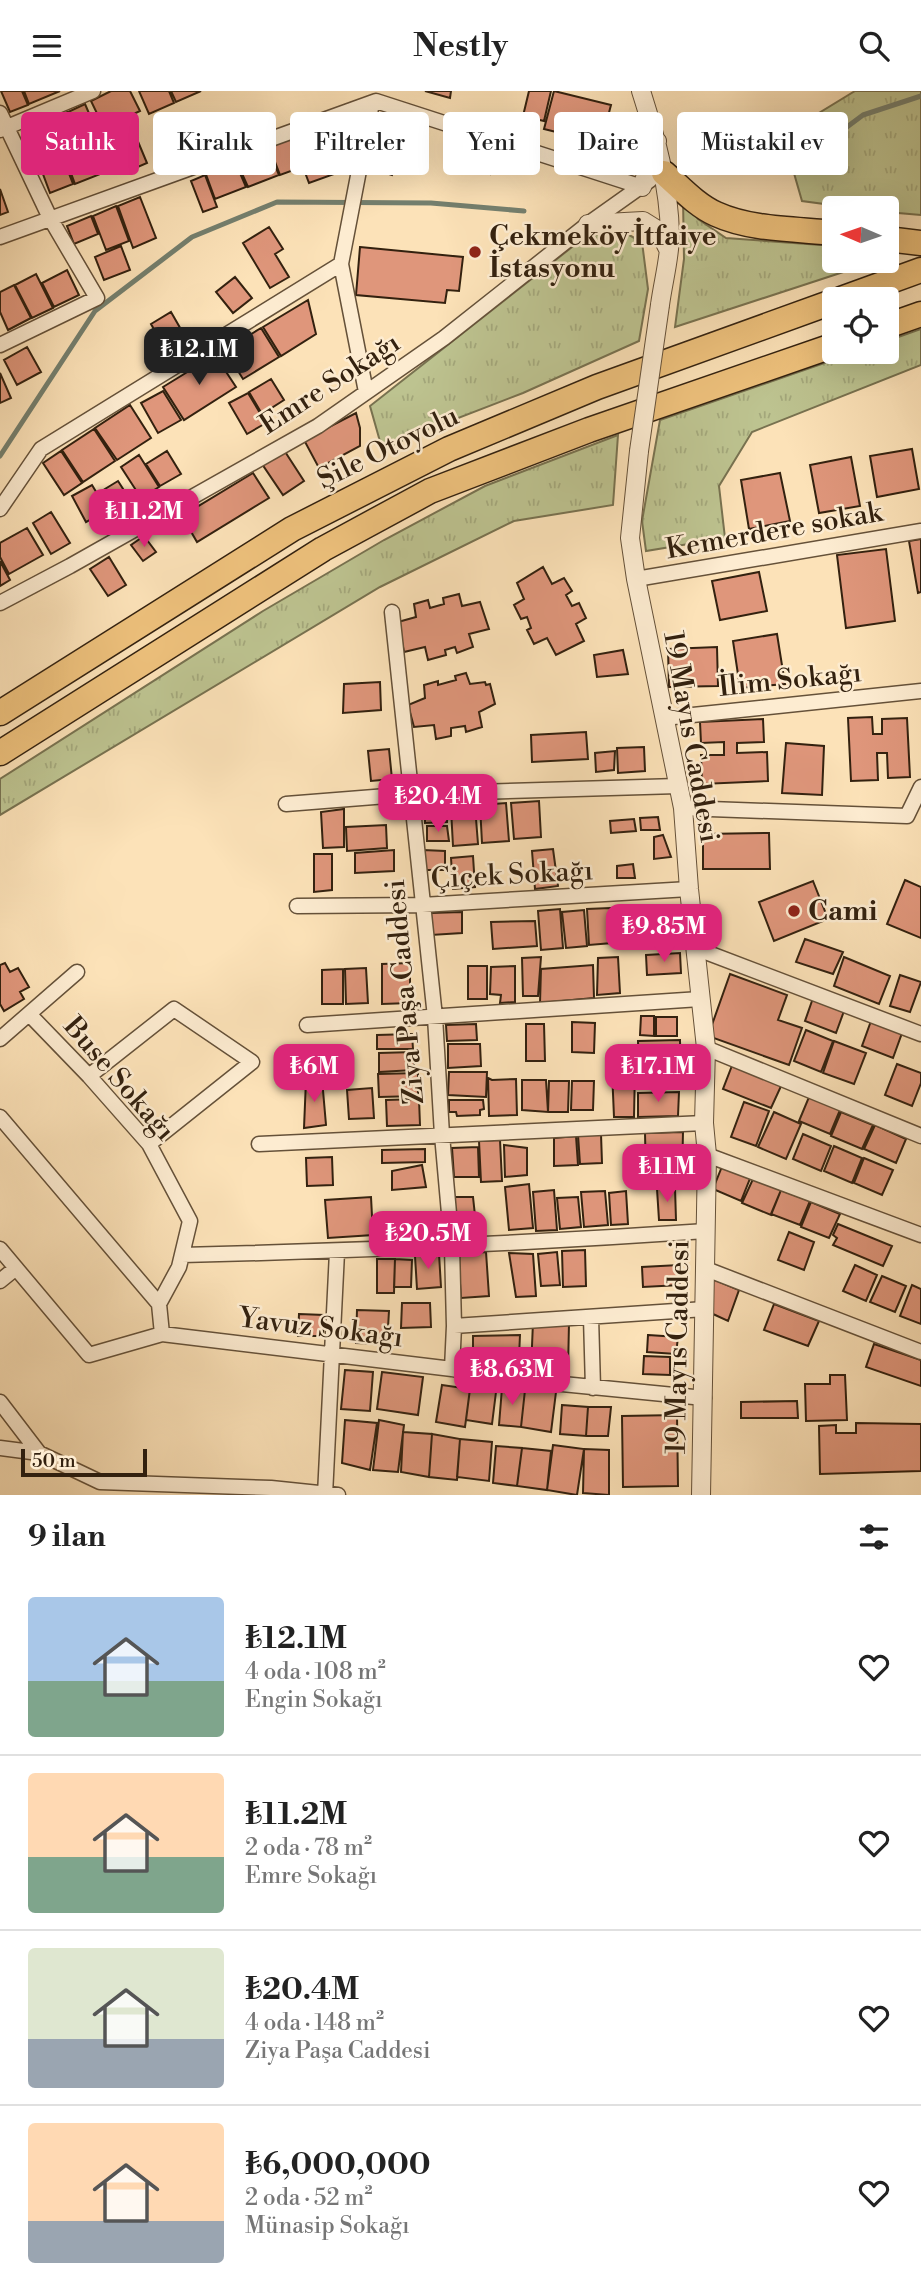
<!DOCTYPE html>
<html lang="tr">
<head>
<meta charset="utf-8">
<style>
  body { margin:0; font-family:"Libre Bodoni",serif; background:#f6f6f6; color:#222; height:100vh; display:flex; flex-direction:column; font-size:26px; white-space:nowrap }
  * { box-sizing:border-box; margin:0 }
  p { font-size:23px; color:#767676 }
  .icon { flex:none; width:38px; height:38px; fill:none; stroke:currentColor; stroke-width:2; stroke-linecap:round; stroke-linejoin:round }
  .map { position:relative; height:1404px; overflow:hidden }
  .side { display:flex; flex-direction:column; background:#fff; flex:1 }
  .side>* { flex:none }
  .guide { position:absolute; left:21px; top:21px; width:880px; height:63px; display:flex; gap:14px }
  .needle { width:46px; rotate:272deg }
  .fabs { position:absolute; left:822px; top:105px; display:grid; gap:14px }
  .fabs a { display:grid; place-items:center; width:77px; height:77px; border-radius:7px; background:#fff; box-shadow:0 7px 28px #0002; font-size:35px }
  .scale { position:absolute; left:21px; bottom:18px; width:126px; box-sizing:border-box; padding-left:7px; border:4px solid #33210f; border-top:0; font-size:19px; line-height:24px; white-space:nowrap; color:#33210f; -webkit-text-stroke:5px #fdecd1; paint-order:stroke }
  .price { position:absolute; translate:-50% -60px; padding:0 16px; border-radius:14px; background:#db2777; color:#fff; font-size:23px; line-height:46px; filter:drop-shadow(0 2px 4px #0008) }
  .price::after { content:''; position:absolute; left:50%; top:42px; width:21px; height:16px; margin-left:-10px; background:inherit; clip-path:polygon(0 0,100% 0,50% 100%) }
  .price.current { background:#222; color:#fff }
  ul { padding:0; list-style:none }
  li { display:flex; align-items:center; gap:21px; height:175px; padding:0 28px }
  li+li { border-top:2px solid #e0e0e0 }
  li span { display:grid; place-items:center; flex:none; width:196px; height:140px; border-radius:7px; color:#555 }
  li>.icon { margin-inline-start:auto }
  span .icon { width:84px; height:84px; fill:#fffc; stroke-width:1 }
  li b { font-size:30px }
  h2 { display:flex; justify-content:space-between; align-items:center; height:84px; padding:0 28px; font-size:30px }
  .chip { padding:0 24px; border-radius:7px; background:#fff; box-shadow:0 7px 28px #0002; font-size:24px; line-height:63px }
  .chip.current { background:#db2777; color:#fff }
  header { display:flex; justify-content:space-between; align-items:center; height:91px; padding:0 28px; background:#fff; font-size:32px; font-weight:800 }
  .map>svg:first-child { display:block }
</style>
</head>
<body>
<header><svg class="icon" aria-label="menu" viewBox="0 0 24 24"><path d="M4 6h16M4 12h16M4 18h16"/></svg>Nestly<svg class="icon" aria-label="search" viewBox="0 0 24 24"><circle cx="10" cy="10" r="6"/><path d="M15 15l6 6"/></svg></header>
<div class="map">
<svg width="921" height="1404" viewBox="0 0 921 1404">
  <defs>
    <pattern id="grass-tufts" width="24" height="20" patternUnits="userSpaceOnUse" patternTransform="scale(1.75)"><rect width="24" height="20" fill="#bdc390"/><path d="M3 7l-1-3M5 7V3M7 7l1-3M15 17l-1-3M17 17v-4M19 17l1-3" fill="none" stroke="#a3a77b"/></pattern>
  </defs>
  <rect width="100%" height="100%" fill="#fce2b8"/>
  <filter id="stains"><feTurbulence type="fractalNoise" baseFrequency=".00286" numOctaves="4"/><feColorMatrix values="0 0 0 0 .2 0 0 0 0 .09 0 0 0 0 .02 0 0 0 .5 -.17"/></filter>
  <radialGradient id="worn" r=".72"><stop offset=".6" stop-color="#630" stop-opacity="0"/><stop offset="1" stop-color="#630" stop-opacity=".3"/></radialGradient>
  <path fill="url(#grass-tufts)" stroke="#787250" stroke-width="2" d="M855,0H921V124L887,121V117H854L802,110L783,44Z
    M683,107L698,128L726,147L835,155V170H877L675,236L684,168Z
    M616,137L642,151L648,198L639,250L523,302L409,346L383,361L370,315L581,149Z
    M921,238V274L752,341L719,395L725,447L646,460L642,430L660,329L856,261H887V250Z
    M618,344L613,414L514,430L380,496L0,724V688L263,520L384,449L485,395Z"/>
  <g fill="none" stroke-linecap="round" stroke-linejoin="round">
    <path stroke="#747f6e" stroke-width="5" d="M792,77L863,24L921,5
      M0,365L95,220L192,146L277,111L431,112L524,120"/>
  </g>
  <path fill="#df967b" stroke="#33210f" stroke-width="2" d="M1,0H22L28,14L10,21Z
    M24,0H60L29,13Z
    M111,0H130L140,20L104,37L91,10Z
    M139,0H169L174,12L149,23Z
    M171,0H201L176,11Z
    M425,0H451L450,7Z
    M529,0H551L544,30L523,25Z
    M554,0L611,14L601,52L544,38Z
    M85,13L97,41L80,49L68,21Z
    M67,21L79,49L55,60L43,32Z
    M611,24L632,30L626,53L605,47Z
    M382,26L408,34L392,84L367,76Z
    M41,32L54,60L34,69L22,41Z
    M320,36L337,82L309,92L292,47Z
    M134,41L147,72L124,82L111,50Z
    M291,47L302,76L280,84L269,55Z
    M103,51L113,78L75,93L65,66Z
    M473,53L495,57L490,83L468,79Z
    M267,55L279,84L248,96L235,67Z
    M63,67L73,93L50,102L40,75Z
    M234,68L246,96L215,108L204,78Z
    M205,84L217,116L203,121L191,90Z
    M0,98L8,121L0,124Z
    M140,106L156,147L133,157L118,115Z
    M116,115L129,150L106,159L93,125Z
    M91,125L98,143L74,153L67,135Z
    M269,136L283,158L275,163L289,186L270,197L243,152Z
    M121,155L130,179L104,189L95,166Z
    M360,156L463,166L459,200L447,199L445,212L356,204Z
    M67,179L79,204L54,216L42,192Z
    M36,183L53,217L32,227L15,194Z
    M235,186L252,207L233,222L216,201Z
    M14,194L31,227L8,239L0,221V201Z
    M308,209L316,243L281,265L263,236Z
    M171,221L187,249L167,261L151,233Z
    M261,237L279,266L243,288L225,259Z
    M27,256L41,281L17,294L4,269Z
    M215,264L236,296L184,329L163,296Z
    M0,282L11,307L0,312Z
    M271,288L284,309L262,323L249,301Z
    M163,300L181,329L158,342L141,312Z
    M248,302L266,332L247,343L229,312Z
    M130,314L151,347L117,369L95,337Z
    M356,322L360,337V355L319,377L304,349Z
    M94,338L115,370L83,391L62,359Z
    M282,356L304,390L283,404L260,370Z
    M912,358L919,398L877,406L870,365Z
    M61,360L82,392L64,404L43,372Z
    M167,360L181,383L160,395L146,373Z
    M139,364L159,396L141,407L121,376Z
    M851,366L860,415L819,422L810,374Z
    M253,382L269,407L197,451L182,425Z
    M780,382L790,430L749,438L741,389Z
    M118,390L134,415L116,427L100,401Z
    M92,394L107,419L86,431L72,405Z
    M51,421L70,452L51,463L33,432Z
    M27,437L43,464L9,483L0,466V452Z
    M144,445L156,461L143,470L131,454Z
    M921,448V501L918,502L909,450Z
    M886,458L895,530L846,537L837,464Z
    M109,466L126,494L108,505L90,478Z
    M0,470L10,489L0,495Z
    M543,476L552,493L564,487L572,500L566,504L572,515L579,512L586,527L576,533L584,550L556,564L547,547L534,553L527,539L531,537L527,526L521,528L514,514L524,508L517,492Z
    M759,481L767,520L720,529L712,490Z
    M459,503L462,515L480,511L489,538L469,543L473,556L457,562L455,556L445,559L446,564L428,569L425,556L404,561L398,531L416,526L414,513L428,509L430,517L444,513L443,507Z
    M777,543L785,593L740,597L733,550Z
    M717,556L718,595L669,596L668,558Z
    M623,559L628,583L597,586L594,564Z
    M466,582L470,593L485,591L486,594L490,593L495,613L479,621L482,636L466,641L465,635L451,637V645L436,648L434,634L414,636L408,614L425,607L424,594L438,590V594L456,589L455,585Z
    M380,591L381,619L343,622L344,593Z
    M872,626L873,643H882V628L907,627L910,686L888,687L887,662H877L878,689L851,690L848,627Z
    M763,628L764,651L737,652V662L767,661L768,690L702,693L701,664H724V651L701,652L700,631Z
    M586,641L588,668L532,671L531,644Z
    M786,652L824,655L822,704L782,702Z
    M644,656L645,680L618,682L617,657Z
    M389,658L392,688L371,690L368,660Z
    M615,660L614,679L596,681L595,662Z
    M539,710L541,746L514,748L511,712Z
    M506,712L509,750L482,752L480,714Z
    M448,715L447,731L425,732V717Z
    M475,715L478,753L453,755L451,718Z
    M344,718V756L323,757L321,721Z
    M658,726L660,739H641L640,727Z
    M634,728L636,740L611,742L610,730Z
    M386,734L387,757L347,760L346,736Z
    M427,735H447L449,750H427Z
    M769,742L770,778H703V743Z
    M663,744L671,766L654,768V746Z
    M553,758L558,795L535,798L532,760Z
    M394,759V780L355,782V762Z
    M423,759L445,760V779H424Z
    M314,763H332V799L314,801Z
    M473,765L475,796L453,798L451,767Z
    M633,773L635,787H617V775Z
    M905,789L921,796V847L887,833Z
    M813,790L828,828L774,850L759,811Z
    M610,817L612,852L589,854L587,818Z
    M560,818L563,857L541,859L538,820Z
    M584,819L587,855L566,857L562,821Z
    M637,820V848L616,849L615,821Z
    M462,821V842L431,844L430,822Z
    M535,830L537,855L493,858L491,831Z
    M676,836L678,856L648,858V851H643L642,838Z
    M805,848L843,861L833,883L796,871Z
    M680,862L681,882L647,884L646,864Z
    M541,866L538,905H523L522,867Z
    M618,866L620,902L597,904L598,867Z
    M844,866L890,885L879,913L834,895Z
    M5,872L10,881L18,877L29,896L20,901L24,908L4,920L0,913V874Z
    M410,872V912L382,913V873Z
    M593,874L594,907L540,912L541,878Z
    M468,875H487V908H468Z
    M515,875V911L500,912L501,904L490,903L491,876Z
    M366,877L368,912L346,913L345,878Z
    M343,878V913H322V879Z
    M730,883L787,904L778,929L802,937L789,974L708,945Z
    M900,884L921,891L910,921L890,915Z
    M813,907L844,920L836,942L805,930Z
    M641,925H654V945L640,944Z
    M656,926H677V945H656Z
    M871,930L902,942L893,967L862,955Z
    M572,931L595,932L594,962L572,961Z
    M476,933L477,949L447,950L446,934Z
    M526,933H544L545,970H526Z
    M806,939L833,950L821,981L794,970Z
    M412,943L413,958H377V944Z
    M680,949L681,995L639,996L638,950Z
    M834,950L866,962L854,993L823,982Z
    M448,953H480L481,975L448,977Z
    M414,961V979L379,981V962Z
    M733,972L782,993L771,1017L723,998Z
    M897,973L921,982V992L912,1015L885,1004Z
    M635,978L634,1026H614L612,979Z
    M449,981H487L486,1006L448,1004Z
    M418,982V1005L379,1006L378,983Z
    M488,987L492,989L516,988L517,1024L489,1025Z
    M322,988L326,1034L304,1037L306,989Z
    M522,989H546L548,1021L522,1019Z
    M549,990H569L568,1021H548Z
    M572,990H594L593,1019H571Z
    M372,997L374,1027L349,1028L347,999Z
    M679,1001L678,1025L638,1026V1002Z
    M809,1006L840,1019L830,1043L799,1030Z
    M419,1008L420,1034L387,1035L386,1009Z
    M449,1009H483L484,1018L480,1019V1024L457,1025L456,1021H449Z
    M744,1011L769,1020L756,1055L731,1046Z
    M774,1021L801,1033L786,1068L758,1056Z
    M841,1021L873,1034L862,1058L831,1045Z
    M875,1034L906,1048L896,1072L864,1058Z
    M683,1041L682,1086H646L645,1042Z
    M601,1043L602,1072L580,1073L578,1044Z
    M803,1043L831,1055L821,1080L793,1068Z
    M576,1045L578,1074L554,1075V1047Z
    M500,1049L502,1090L481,1091L479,1050Z
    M504,1054L527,1057V1084L505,1086Z
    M834,1055L862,1067L852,1092L824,1080Z
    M478,1056L479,1086H454L452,1057Z
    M425,1058V1071L382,1072V1059Z
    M332,1066L333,1094L307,1095L306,1067Z
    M864,1067L893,1079L882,1104L854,1092Z
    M723,1073L751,1085L741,1110L713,1098Z
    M422,1074L426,1096L392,1099V1080Z
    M753,1088L781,1099L771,1124L742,1112Z
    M529,1093L533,1137L509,1139L505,1096Z
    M675,1097L676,1129H659L657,1098Z
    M554,1099L557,1139L536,1140L533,1101Z
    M781,1099L810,1110L800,1134L771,1123Z
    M605,1100L608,1134L584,1136L581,1101Z
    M626,1100L628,1133L611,1134L609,1102Z
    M371,1106L373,1144L328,1147L325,1109Z
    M451,1106H473L477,1143L455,1144Z
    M578,1106L581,1136L560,1138L557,1107Z
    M811,1111L840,1123L829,1147L801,1136Z
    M838,1133L892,1155L883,1175L833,1154L837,1147L833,1144Z
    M789,1141L814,1151L804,1179L778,1169Z
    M585,1159L586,1195L563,1196L562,1160Z
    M486,1161L489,1205L461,1207L458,1163Z
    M557,1161L560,1194L541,1195L538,1163Z
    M509,1162L533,1163L536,1205L516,1206Z
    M439,1163L441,1196L417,1198L415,1165Z
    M377,1168H395L394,1202H377Z
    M395,1168L412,1169L411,1196H394Z
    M679,1174L680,1194L643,1196L642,1176Z
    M855,1174L877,1184L866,1210L843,1200Z
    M882,1185L906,1195L895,1221L870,1211Z
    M713,1188L739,1199L728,1230L713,1223Z
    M912,1194L921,1198V1233L900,1225Z
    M402,1212H430L431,1236L401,1237Z
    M774,1213L819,1230L808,1255L764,1239Z
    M357,1219L389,1220L387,1253L356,1252Z
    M299,1223L324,1224L323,1245H298Z
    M533,1231L569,1232L568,1280L531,1279Z
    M520,1244L519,1266L473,1265V1245Z
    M648,1244L678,1246L676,1263L647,1261Z
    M874,1253L921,1269V1295L866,1276Z
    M644,1265L670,1266V1284L643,1283Z
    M345,1279L373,1281L370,1320L341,1318Z
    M382,1281L423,1286L418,1324L377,1318Z
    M830,1284H845L847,1329L806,1330L805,1293H830Z
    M442,1294L470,1298L465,1336L436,1331Z
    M502,1297L525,1299L521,1336L499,1334Z
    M470,1298L496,1301L492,1333L466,1329Z
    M525,1299L556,1301L551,1341L521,1336Z
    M797,1310L798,1327H741V1311Z
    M562,1314L588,1316L586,1345L560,1343Z
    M588,1316H611L608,1345H586Z
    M677,1324L678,1395L623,1396L622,1325Z
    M345,1329L377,1332L370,1379L342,1372Z
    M379,1329L404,1334L398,1381L373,1379Z
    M856,1332L921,1333V1380L820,1383L819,1335L836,1334V1342H856Z
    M403,1341L432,1343L429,1386L401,1381Z
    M432,1343L460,1348L457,1389L429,1386Z
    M460,1348L492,1351L489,1390L457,1386Z
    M553,1354L584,1358L577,1404L547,1399Z
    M496,1355L522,1357L517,1395L493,1392Z
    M522,1357L551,1360L547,1399L517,1395Z
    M584,1358L609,1359V1404L583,1402Z"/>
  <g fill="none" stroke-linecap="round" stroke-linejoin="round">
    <g stroke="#655139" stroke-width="17">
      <path id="minor" d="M0,22L50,127L97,207L0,254
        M0,39L93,0
        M0,146L376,10L642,96
        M366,301L341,173L372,12
        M0,418L41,358L341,173
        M636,488L921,440
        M0,512L70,475L318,335L444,247L588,133L650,89
        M392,521L435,926L442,1044L452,1156L454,1235L452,1278
        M664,627L921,600
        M286,713L412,703L678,695
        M683,717L907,725L921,696
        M297,815L422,814L689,798
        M695,857L921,943
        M30,924L89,985L149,1053L190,1130L179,1176L159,1213L162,1243
        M307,934L700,908
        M0,948L77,881
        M706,957L921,1045
        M89,985L174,918L252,971L149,1053
        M0,1026L159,1213
        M259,1053L704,1032
        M707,1064L921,1144
        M0,1158L89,1264L162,1243L452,1278L502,1287L704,1307
        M182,1164C357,1160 531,1152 706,1140
        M706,1178L921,1261
        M0,1190L16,1177
        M591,1226L593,1297
        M454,1235L705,1218
        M0,1311L39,1362
        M0,1357L39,1362L100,1391L271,1397L338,1404
        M325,1404L337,1161"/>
    </g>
    <g stroke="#655139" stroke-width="20">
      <path id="tertiary" d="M641,0C656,47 669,94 670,144C670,166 663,191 660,214
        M642,96L657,50
        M588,133L643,130L659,140L668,158
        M639,360L630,447L636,488L683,717L689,798L706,957L704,1032L707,1064L701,1404"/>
    </g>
    <g stroke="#33210f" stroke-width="27">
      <path id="trunk" d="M664,82C680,96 696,114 716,123C751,139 796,138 835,142
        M887,148L921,152
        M841,208L921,179
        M887,235L921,223
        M0,622L292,438L449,358L597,296L835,210
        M0,662L323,458L430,400L589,339L835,254"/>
    </g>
    <use href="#minor" stroke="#fdecd1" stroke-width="14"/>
    <use href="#tertiary" stroke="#fdecd1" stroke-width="18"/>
    <use href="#trunk" stroke="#eec17c" stroke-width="24"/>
    <g stroke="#655139" stroke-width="20" stroke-linecap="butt">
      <path id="tertiary-bridge" d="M639,360L660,214"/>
    </g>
    <use href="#tertiary-bridge" stroke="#fdecd1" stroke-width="18"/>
  </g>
  <g fill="#8f2418" stroke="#fdecd1" stroke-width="2.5">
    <circle cx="475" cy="161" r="7"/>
    <circle cx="794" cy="820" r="7"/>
  </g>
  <g text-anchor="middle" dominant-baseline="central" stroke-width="5" stroke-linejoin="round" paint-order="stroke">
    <g font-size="28" font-weight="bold" fill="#33210f" stroke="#fdecd1" text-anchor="start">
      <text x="489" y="145">Çekmeköy İtfaiye<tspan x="489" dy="32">İstasyonu</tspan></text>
      <text x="808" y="820">Cami</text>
    </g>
    <g font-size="28" fill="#33210f" stroke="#fdecd1">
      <text transform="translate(330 293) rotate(-33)">Emre Sokağı</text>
      <text transform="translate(388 357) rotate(-26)">Şile Otoyolu</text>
      <text transform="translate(774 440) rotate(-10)">Kemerdere sokak</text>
      <text transform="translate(790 589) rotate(-6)">İlim Sokağı</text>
      <text transform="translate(691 646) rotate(80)">19 Mayıs Caddesi</text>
      <text transform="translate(512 784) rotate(-3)">Çiçek Sokağı</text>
      <text transform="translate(405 901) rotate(-95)">Ziya Paşa Caddesi</text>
      <text transform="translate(119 988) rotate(49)">Buse Sokağı</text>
      <text transform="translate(321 1237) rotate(7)">Yavuz Sokağı</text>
      <text transform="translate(678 1256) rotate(-89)">19 Mayıs Caddesi</text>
    </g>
  </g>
  <rect width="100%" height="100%" filter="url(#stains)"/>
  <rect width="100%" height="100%" fill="url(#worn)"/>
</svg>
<div class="fabs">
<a><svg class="needle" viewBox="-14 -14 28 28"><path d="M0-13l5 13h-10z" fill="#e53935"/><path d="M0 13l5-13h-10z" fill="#767676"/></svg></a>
<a><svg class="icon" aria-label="locate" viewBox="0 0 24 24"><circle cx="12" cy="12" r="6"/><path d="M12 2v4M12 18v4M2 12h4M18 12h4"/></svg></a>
</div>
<div class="scale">50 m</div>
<b class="price current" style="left:199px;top:296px">₺12.1M</b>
<b class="price" style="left:144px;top:458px">₺11.2M</b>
<b class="price" style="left:438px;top:743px">₺20.4M</b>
<b class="price" style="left:664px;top:873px">₺9.85M</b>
<b class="price" style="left:314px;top:1013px">₺6M</b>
<b class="price" style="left:658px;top:1013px">₺17.1M</b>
<b class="price" style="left:667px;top:1113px">₺11M</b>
<b class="price" style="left:428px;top:1180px">₺20.5M</b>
<b class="price" style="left:512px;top:1316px">₺8.63M</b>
<div class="guide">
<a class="chip current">Satılık</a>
<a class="chip">Kiralık</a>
<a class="chip">Filtreler</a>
<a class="chip">Yeni</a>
<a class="chip">Daire</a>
<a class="chip">Müstakil ev</a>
</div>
</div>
<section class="side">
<h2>9 ilan<svg class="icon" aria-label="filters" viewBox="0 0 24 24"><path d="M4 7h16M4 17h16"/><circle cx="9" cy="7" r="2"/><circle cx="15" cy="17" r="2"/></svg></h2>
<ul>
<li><span style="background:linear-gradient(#a9c7e8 60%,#7fa58c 0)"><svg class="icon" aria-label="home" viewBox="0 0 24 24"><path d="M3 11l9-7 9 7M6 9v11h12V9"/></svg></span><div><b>₺12.1M</b><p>4 oda · 108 m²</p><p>Engin Sokağı</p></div><svg class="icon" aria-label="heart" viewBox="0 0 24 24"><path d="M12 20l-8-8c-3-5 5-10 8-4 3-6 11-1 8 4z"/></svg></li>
<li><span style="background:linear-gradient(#ffd9b3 60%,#7fa58c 0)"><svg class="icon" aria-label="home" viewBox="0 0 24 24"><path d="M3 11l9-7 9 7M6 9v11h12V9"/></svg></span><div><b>₺11.2M</b><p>2 oda · 78 m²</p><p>Emre Sokağı</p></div><svg class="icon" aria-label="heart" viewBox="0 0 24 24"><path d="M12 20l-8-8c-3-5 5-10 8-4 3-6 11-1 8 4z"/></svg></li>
<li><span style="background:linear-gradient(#dfe7d0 65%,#9aa5b1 0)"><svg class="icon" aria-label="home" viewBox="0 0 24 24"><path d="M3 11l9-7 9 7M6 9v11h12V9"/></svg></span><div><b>₺20.4M</b><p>4 oda · 148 m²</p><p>Ziya Paşa Caddesi</p></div><svg class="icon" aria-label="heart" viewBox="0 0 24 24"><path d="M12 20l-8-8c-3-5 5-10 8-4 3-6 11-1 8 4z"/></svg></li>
<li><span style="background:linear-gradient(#ffd9b3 70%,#9aa5b1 0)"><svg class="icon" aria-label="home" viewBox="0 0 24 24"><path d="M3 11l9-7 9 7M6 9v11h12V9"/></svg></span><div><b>₺6,000,000</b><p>2 oda · 52 m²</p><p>Münasip Sokağı</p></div><svg class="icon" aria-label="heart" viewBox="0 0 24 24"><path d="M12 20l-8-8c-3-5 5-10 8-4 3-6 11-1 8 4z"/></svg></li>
</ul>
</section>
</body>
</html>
